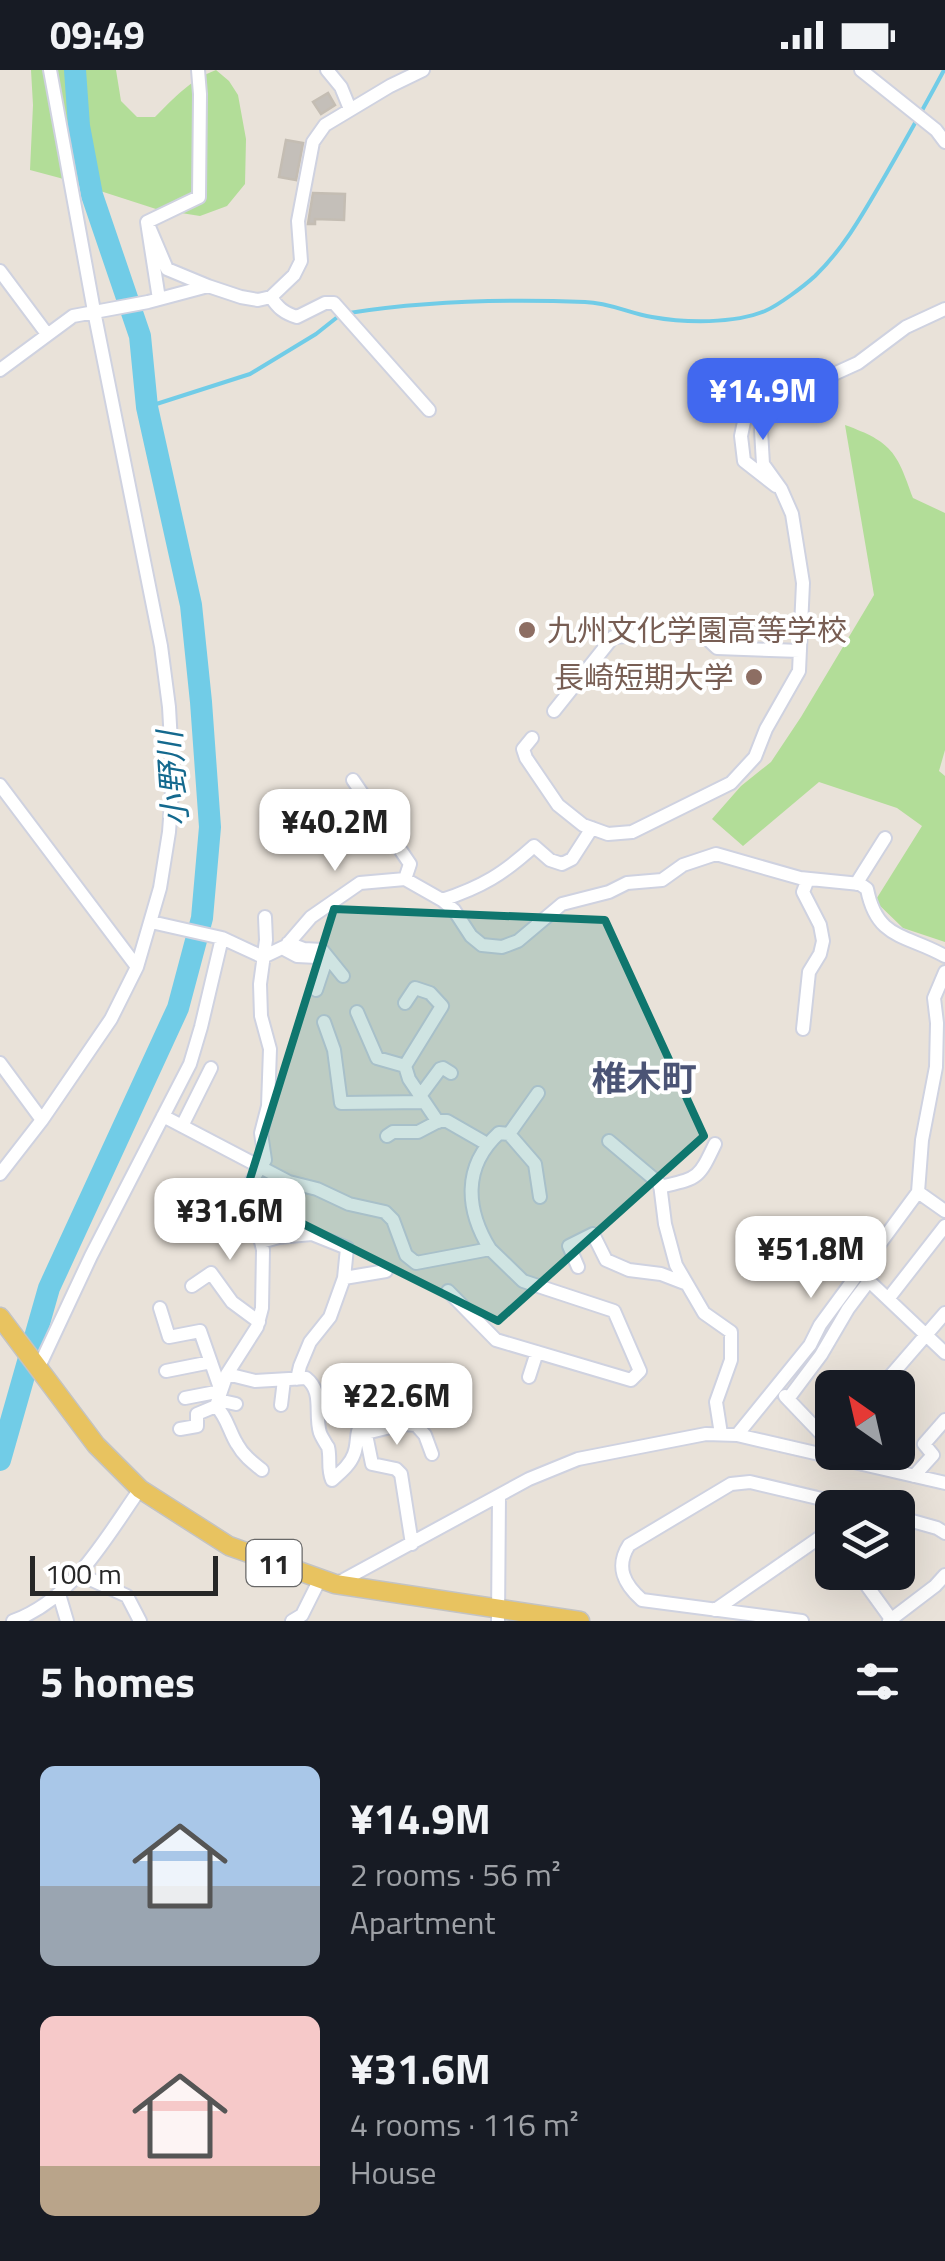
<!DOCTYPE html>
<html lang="en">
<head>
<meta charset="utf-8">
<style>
  body { margin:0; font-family:"Titillium Web","Noto Sans JP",sans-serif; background:#20242c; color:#f1f3f6; height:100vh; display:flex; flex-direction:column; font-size:38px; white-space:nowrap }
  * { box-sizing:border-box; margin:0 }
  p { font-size:32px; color:#9ea1a6 }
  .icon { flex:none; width:55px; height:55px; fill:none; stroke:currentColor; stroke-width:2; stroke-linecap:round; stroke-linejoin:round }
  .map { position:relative; height:1551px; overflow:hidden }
  .sheet { display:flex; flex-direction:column; background:#171b24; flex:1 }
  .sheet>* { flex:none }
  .needle { width:65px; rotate:326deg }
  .tools { position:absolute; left:815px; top:1300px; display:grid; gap:20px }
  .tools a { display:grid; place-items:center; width:100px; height:100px; border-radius:15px; background:#171b24; box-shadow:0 10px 40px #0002; font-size:50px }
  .scale { position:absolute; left:30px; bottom:25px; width:188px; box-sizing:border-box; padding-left:10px; border:5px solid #272727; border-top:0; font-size:28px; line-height:35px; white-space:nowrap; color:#272727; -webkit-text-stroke:8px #fff; paint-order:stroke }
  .price { position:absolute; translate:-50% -85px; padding:0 22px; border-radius:20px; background:#fff; color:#222; font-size:32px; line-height:65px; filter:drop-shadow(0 2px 5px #0008) }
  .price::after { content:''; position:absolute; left:50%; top:60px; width:30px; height:22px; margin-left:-15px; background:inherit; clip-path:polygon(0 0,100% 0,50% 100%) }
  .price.on { background:#4168ef; color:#fff }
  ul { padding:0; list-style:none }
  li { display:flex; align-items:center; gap:30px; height:250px; padding:0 40px }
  li span { display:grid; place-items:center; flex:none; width:280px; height:200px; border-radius:15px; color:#555 }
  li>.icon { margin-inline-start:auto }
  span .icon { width:120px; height:120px; fill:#fffc; stroke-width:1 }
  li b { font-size:42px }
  h2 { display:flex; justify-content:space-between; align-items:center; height:120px; padding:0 40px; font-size:42px }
  .status { display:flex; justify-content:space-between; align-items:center; height:70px; padding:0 50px; background:#171b24; direction:ltr }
  .status svg { height:28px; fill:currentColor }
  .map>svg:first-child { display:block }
</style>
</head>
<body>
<div class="status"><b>09:49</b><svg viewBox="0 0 49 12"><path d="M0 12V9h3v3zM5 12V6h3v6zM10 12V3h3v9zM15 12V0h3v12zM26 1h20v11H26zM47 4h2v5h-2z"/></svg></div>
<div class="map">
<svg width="945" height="1551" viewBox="0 0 945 1551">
  <rect width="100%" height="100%" fill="#e9e2d9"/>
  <path fill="#b2dd98" d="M31,0H116L121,31L137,47H155C174,28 190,10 216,0L229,11L238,25L246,69L245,114L227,136L200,146L156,139L60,108L30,100L33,35Z
    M845,355C892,372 897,382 913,428L945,443V680L939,701L945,706V872L903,858L875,831L922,756L897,738L819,712L743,776L712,749L741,716L771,692L801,647L874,525Z"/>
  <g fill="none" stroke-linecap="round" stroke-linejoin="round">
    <path stroke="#71cce7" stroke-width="4" d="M349,243C426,231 507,229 585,232C611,233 628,243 652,247C685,253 734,254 765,241C779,235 804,216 815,206C845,177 864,142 885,106C905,71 925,36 944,0
      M147,337L250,304L316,264L340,245"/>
    <path stroke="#71cce7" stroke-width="22" d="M0,1390L49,1218L178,938L202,848L210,757L201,632L191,535L147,337L140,266L92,125L79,56L75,0"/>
  </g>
  <path fill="#c4bfb9" stroke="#c4bdb3" stroke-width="2.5" d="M328,23L335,35L321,44L313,32Z
    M286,70L303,73L296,110L279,107Z
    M313,123L345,124L344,150L315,149V154H308Z"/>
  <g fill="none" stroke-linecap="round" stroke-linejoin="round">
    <g stroke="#cfd2e0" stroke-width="16">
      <path id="minor" d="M327,0L341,17L350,39
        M861,0L936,60L945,72
        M147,152L199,127L200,24L198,0
        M0,201L47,264
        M271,227C278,238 284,243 297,247L325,233H334L429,340
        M159,229L147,152L167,199L208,216
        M0,300L73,246L148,232L208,216L241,227L258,230L271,227L294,205L301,191L298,151L313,72L325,55L390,16L423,0
        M776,416L744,391L741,366L745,347L754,329L775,313L791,306L815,309L836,303L858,293L906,257L945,239
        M554,641L613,567L699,561L717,578L800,581
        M532,668L523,679L526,688L558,735L583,755L608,764L632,762L731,713L755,687L766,659L799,601L803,513L792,444L781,419L763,394L761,360L768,320
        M0,715L137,897
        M405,809L442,830L454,840L471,866L482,875L502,877L518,871L562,834L609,822L627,813L662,810L683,795L716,784L800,808L860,814L867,819C877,870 906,864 945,886
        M856,814L885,768
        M442,830C482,817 503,804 534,776L550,790L562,794L572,789L592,758
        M151,852L222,868L263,887L286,876L311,847L360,813L405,809L410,794L353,710
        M288,873L304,879L322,880L343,906
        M282,878L297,886L317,887L324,896L316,920
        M405,933L415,918L430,923L442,936L405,996L409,1009L438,1052
        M357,942L377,988L405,996
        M324,952L334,980L341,1033L424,1032
        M803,959L809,902L820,884L823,871L820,855L803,822L808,809
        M0,993L42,1050
        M420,1026L440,999L443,998L451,1003
        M163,1046L289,1112L317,1119L349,1134L385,1142L393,1150L406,1185L416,1193L490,1179L523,1211L614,1241L640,1301L631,1310L496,1270L448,1221
        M182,1056L211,998
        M509,1064L535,1094L540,1127
        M387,1066L393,1062H418L439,1051H447L487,1074
        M609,1071L660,1114L665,1154L676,1195L704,1243L731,1262V1290L716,1332L721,1364
        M0,1104L42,1050L111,949L137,897L160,818L169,762L173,708L169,637L161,576L94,241L50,0
        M660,1117C698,1108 698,1110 715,1074
        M918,1122L945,1141
        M261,1172L279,1167L312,1164L347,1178L344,1208L330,1247L310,1272L300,1296L297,1309
        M490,1179C466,1140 462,1097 499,1063L509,1064L538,1023
        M578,1197L569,1176L593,1164L606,1190L629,1200L661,1204L687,1214
        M344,1208L386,1201
        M192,1216L211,1203L232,1232L259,1252
        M888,1229L945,1156
        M160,1238L169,1267L200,1261L221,1321L185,1328
        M38,1299L91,1186L190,994L201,957L222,868
        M166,1301L211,1292
        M227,1304L255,1311L306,1308C324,1322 314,1343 320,1363C320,1364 327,1376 328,1377C331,1389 327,1398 332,1410C341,1402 350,1395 354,1384C359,1371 354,1363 363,1352
        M529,1307L537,1282
        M880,1318L945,1243
        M785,1326L828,1371
        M788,1329L821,1285L848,1239L869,1211L945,1283
        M218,1330L236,1334
        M281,1335L284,1310
        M363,1350L372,1394L396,1399L401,1404L412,1474
        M180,1359L197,1356V1344L216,1336
        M366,1363L403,1354L416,1355L425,1365L432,1384
        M737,1365L810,1275L820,1255L918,1122L922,1070L936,997L937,953L934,928L945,902
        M262,1400C252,1392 243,1385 237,1374C229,1361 227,1347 216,1336L227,1304L257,1257L262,1238L263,1180L259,1163L245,1138L242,1126L265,1090L261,1063L268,1036L270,979L261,946L260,914L266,870L265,847
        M914,1406L933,1385L924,1374L945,1350
        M898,1447L937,1458L945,1463
        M857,1502L891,1549
        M79,1504L127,1526L140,1551
        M336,1514L529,1409L578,1389L706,1364L737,1365L945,1413
        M59,1524L67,1551
        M715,1540L832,1459
        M13,1551C73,1529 105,1469 140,1419
        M292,1551L302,1545L320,1509
        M498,1551L499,1426
        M802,1551L642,1530C624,1514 615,1497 629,1475L731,1414L750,1412L860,1438
        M889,1551L935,1516L945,1505"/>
    </g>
    <g stroke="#c3c3c3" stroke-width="21">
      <path id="major" d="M0,1247L96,1375L140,1419L229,1476L335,1514L580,1551"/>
    </g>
    <use href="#minor" stroke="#fff" stroke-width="12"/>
    <use href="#major" stroke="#e8c360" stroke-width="18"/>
  </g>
  <path fill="#0f766e" fill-opacity="0.2" stroke="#0f766e" stroke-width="8" stroke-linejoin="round" d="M334,839L605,850L704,1066L498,1251L245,1125Z"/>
  <g fill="#8d6e63" stroke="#fff" stroke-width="4">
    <circle cx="527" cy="560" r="10"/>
    <circle cx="754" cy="607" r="10"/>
  </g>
  <g text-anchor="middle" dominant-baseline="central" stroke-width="8" stroke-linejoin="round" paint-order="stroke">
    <rect fill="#fff" stroke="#686868" stroke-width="2.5" x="246.5" y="1470" width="55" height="46" rx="8"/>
    <g font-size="28" font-weight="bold" fill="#272727">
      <text x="274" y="1493">11</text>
    </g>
    <g font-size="30" fill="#785e54" stroke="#fff" text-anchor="start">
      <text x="547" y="560">九州文化学園高等学校</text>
      <text x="734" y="607" text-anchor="end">長崎短期大学</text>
    </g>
    <g font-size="32" font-style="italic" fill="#14698e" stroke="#fff">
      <text transform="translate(172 709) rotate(-94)">小野川</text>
    </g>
    <g font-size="35" font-weight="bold" fill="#4b5475" stroke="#fff">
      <text x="644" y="1008">椎木町</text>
    </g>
  </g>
</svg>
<div class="tools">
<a><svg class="needle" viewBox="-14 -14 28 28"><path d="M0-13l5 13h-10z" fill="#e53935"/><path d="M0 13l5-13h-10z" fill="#9ea1a6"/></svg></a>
<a><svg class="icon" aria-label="layers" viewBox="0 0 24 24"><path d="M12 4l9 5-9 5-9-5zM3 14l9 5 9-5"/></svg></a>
</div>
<div class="scale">100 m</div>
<b class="price on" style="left:763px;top:373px">¥14.9M</b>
<b class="price" style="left:335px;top:804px">¥40.2M</b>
<b class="price" style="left:230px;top:1193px">¥31.6M</b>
<b class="price" style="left:811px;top:1231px">¥51.8M</b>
<b class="price" style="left:397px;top:1378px">¥22.6M</b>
</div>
<section class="sheet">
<h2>5 homes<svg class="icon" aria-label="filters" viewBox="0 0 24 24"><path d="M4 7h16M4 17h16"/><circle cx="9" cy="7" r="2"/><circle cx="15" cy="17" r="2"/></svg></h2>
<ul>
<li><span style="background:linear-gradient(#a9c7e8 60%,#9aa5b1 0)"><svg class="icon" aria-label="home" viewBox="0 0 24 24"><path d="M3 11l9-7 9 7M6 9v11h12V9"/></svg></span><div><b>¥14.9M</b><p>2 rooms · 56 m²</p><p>Apartment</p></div></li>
<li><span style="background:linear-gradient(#f6c9c9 75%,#b9a48a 0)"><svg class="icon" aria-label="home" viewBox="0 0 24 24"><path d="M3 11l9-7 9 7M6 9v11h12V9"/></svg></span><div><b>¥31.6M</b><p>4 rooms · 116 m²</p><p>House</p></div></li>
</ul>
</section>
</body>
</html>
